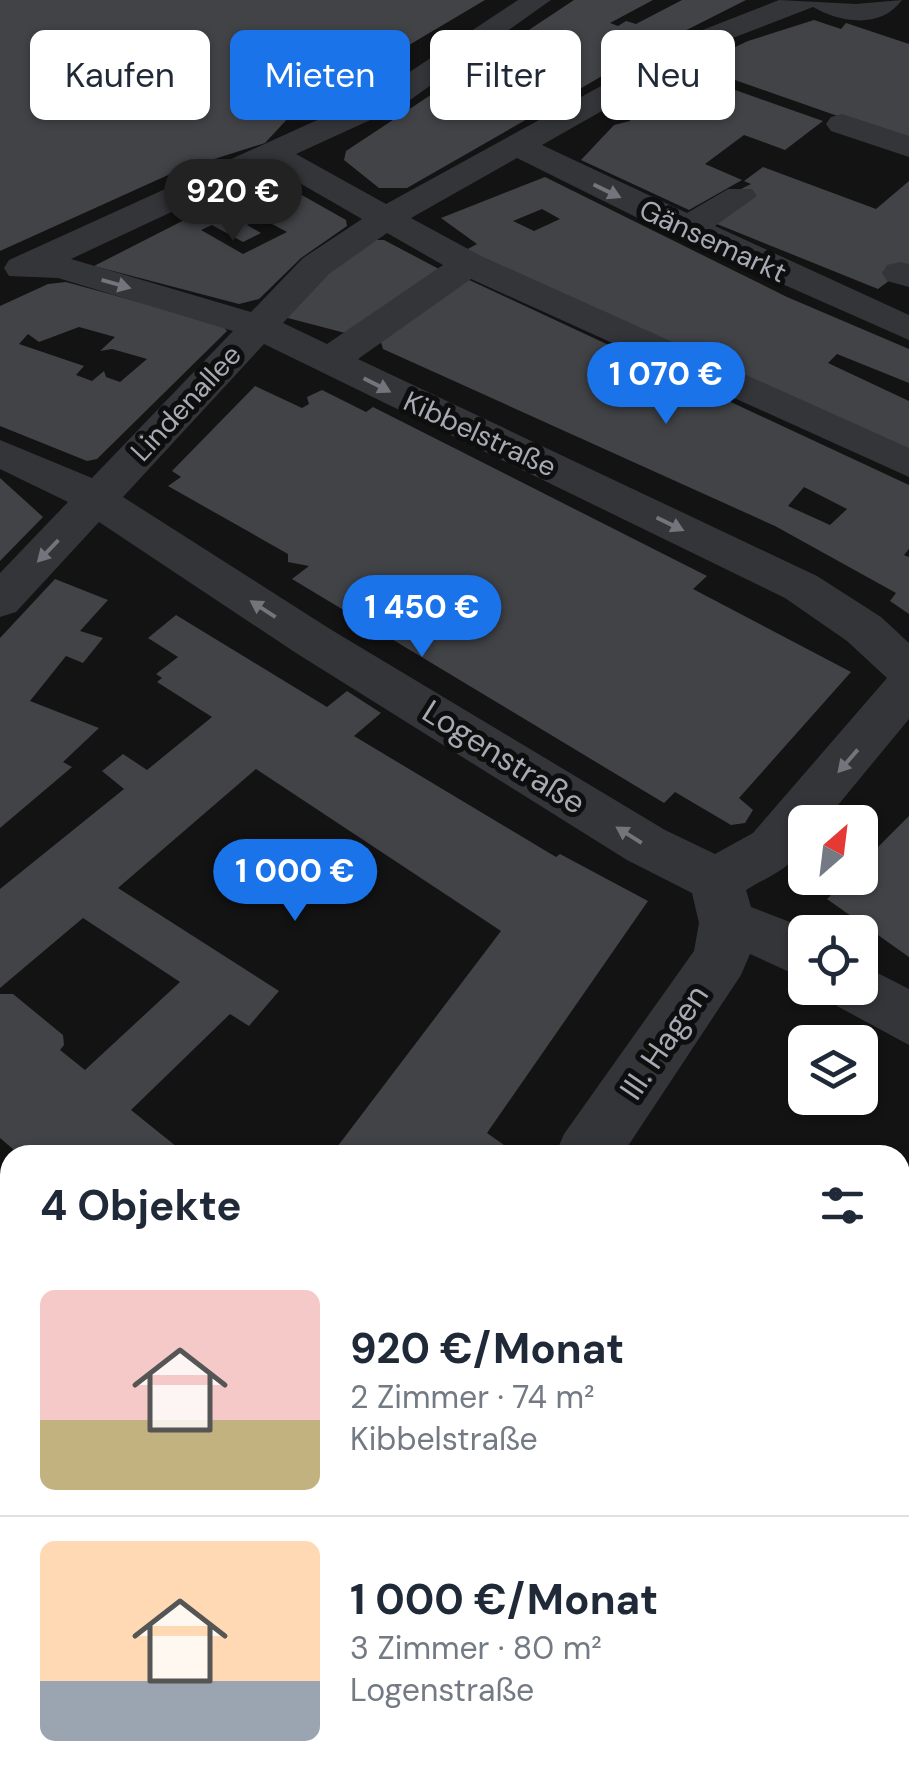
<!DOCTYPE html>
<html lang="de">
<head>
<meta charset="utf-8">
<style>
  body { margin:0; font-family:"DM Sans",sans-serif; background:#f2f2f3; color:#1f2937; height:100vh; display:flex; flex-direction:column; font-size:38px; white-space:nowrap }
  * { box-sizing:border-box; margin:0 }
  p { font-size:32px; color:#747a83 }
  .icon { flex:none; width:55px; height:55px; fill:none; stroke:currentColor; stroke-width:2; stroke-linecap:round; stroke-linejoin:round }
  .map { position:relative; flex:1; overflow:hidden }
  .side { position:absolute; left:0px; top:1145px; width:910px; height:642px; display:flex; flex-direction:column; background:#fff; border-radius:30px 30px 0 0; box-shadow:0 2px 8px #0004 }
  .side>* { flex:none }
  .top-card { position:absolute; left:30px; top:30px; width:850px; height:90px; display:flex; gap:20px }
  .needle { width:65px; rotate:28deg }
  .buttons { position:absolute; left:788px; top:805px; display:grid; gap:20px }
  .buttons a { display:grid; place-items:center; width:90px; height:90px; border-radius:15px; background:#fff; box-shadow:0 2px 8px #0004; font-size:50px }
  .price { position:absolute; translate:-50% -85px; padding:0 22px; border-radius:35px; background:#1a73e8; color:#fff; font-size:32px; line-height:65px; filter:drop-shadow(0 2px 5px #0008) }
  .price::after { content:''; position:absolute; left:50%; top:60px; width:30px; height:22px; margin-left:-15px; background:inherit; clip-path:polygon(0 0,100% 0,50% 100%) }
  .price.on { background:#222; color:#fff }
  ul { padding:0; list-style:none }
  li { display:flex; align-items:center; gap:30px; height:250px; padding:0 40px }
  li+li { border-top:2px solid #e0e1e3 }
  li span { display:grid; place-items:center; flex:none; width:280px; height:200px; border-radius:15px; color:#555 }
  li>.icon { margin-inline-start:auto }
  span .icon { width:120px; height:120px; fill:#fffc; stroke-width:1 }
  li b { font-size:42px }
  h2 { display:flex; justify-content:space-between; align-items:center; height:120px; padding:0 40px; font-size:42px }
  .chip { padding:0 35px; border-radius:15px; background:#fff; box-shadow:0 2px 8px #0004; font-size:35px; line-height:90px }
  .chip.on { background:#1a73e8; color:#fff }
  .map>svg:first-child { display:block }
</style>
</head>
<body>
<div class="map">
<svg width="909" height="1786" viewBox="0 0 909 1786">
  <rect width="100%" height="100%" fill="#131314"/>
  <path fill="#424347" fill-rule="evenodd" d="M0,0H485L291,115L265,143L177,171L0,251Z
    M574,0H653L610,23L618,26L626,21L636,24L682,0H746L651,48L407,188H379L344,160L346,151ZM562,59L575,65L539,82L525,77L508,88L519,93L499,104L492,101L482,109L491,112L481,117L472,114L522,76Z
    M814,20L841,29L846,23L909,44V141L732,79L721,85L823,121L785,150L744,135L705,164L742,180L689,210L581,160L614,125L630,121L629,108L654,93H669L695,77L686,73L703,62L748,41Z
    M763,167L876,209L909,181V266L878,289L712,222L733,193L751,184L744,181Z
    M545,177L787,297L909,349V383L837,354L828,363L909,401V451L464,251L477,244L441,218ZM542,209L560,219L534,231L513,221Z
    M266,181H277L346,220L347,226L301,258L259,299L239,304L94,266L198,213L194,211ZM271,215L280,220L272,224L287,232L243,254L201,230L212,225L243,242L261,233L247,225Z
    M372,240H384L439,269L349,334L284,317L331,269Z
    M467,279L909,485V549L904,555L909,557V614L890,601L896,593L775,526L383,349L381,342ZM804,487L847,509L830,525L788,506Z
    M66,282L222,325L227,331L97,459L87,461L0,426V306L48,284ZM79,327L115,337L100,351L112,349L147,359L120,382L106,377L104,371L92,381L76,375L84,366L19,344L28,334L39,342Z
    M255,386L302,408L309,404L307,397L322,390L366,412L373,407L707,576L693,589L851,672L739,798L753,810L745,823L731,825L675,792L664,803L292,579L309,566L288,562V554L168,486L181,477L172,471Z
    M0,478L43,517L0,561Z
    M55,579L108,600L80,631L103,638L83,663L66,656L30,701L99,728L63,762L72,767L0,828V638Z
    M176,615L327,707L347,691L381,713L354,736L556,857L560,854L648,901L487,1133L504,1145L497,1155H331L501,931L256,769L118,888L279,991L249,1026L230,1014L131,1110L187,1155H20L0,1138V994H13L63,1035L64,1045L60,1050L85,1070L180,982L83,918L0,988V889L124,789L102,771L123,754L147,770L212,717L157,682L162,678L156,674L178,657L148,638Z
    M909,816V957L827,899L848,878H860V865Z
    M900,1347L909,1353V1431L900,1425Z
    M0,1394L10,1404L7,1591H0Z
    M0,1730L10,1733V1778H208L206,1786H0Z
    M618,1778H847L859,1786H627Z"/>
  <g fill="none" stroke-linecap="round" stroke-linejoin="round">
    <path fill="#343539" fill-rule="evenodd" d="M518,0H551L403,105L296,154L386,204L705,29L779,0L856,4L902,0C881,29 841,23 813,7L725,41L542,145L687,213L728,189H752L757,196L715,226L909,315V340L674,236L517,158L411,218L481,256L909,448V477L471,279L358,359L817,576L881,617L909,643V719L824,822H805C805,865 779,870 746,890L751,907L816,932H805V979L750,954L741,975L622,1155H555L564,1134L694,951L699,923L692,893L627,860L296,653L99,522L16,612L0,617V573L68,502L0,469V440L92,478L233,331L58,278L9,276L4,268L9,260L381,91ZM270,166L362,219L303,258L251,312L71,259ZM387,233L443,265L327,344L283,323L329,274ZM264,344L785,598L847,641L887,678L753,833L715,854L665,830L330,629L123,497Z
      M842,114L909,136V157L831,131L826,124L831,117Z
      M900,262L909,264V287L887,281L882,273L887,265Z
      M860,964L909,989V1045L837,1006L828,988H860Z
      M0,1199L10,1203V1272L0,1268Z
      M900,1448L909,1451V1526L900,1523Z
      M10,1597V1676L0,1680V1602Z
      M909,1648V1745L900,1749V1651Z
      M260,1778H342L340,1786H258Z
      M416,1778H502L506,1786H420Z"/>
  </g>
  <defs><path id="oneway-solid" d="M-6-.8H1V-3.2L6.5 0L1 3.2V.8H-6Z" transform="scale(2.5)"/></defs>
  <g fill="#73757c">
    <use href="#oneway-solid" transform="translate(607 191) rotate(26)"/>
    <use href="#oneway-solid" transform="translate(116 284) rotate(16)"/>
    <use href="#oneway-solid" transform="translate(377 385) rotate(27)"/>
    <use href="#oneway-solid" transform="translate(670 524) rotate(26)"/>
    <use href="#oneway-solid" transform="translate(48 551) rotate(134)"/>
    <use href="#oneway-solid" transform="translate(263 609) rotate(-147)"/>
    <use href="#oneway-solid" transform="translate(848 761) rotate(131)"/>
    <use href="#oneway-solid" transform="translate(629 835) rotate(-148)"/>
  </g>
  <g text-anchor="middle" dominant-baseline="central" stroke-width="10" stroke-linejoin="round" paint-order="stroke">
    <g font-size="28" fill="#a6aab3" stroke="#0e0e0f">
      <text transform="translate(713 241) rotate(25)">Gänsemarkt</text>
      <text transform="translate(186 403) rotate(-47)">Lindenallee</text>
      <text transform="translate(480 434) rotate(25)">Kibbelstraße</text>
    </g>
    <g font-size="32" fill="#a6aab3" stroke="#0e0e0f">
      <text transform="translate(504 757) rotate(32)">Logenstraße</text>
      <text transform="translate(664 1042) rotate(-56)">III. Hagen</text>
    </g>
  </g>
</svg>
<div class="buttons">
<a><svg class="needle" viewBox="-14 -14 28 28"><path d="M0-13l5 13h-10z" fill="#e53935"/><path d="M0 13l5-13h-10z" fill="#747a83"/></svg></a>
<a><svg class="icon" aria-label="locate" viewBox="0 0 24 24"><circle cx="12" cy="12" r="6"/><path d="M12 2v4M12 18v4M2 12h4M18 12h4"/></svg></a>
<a><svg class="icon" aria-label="layers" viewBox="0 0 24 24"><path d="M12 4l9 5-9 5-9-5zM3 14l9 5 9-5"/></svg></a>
</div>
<b class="price on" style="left:233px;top:244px">920 €</b>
<b class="price" style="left:666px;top:427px">1 070 €</b>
<b class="price" style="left:422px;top:660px">1 450 €</b>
<b class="price" style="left:295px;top:924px">1 000 €</b>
<div class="top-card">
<a class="chip">Kaufen</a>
<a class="chip on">Mieten</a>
<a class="chip">Filter</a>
<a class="chip">Neu</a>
</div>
<section class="side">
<h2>4 Objekte<svg class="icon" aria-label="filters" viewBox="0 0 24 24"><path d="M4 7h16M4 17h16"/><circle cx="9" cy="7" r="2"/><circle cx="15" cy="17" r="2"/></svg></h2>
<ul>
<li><span style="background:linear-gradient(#f6c9c9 65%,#c2b280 0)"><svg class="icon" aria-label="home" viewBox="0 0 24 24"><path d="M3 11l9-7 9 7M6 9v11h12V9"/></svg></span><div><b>920 €/Monat</b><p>2 Zimmer · 74 m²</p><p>Kibbelstraße</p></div></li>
<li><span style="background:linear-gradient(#ffd9b3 70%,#9aa5b1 0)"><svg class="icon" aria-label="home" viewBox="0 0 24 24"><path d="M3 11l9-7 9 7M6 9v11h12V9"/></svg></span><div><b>1 000 €/Monat</b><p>3 Zimmer · 80 m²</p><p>Logenstraße</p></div></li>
</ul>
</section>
</div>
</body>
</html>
